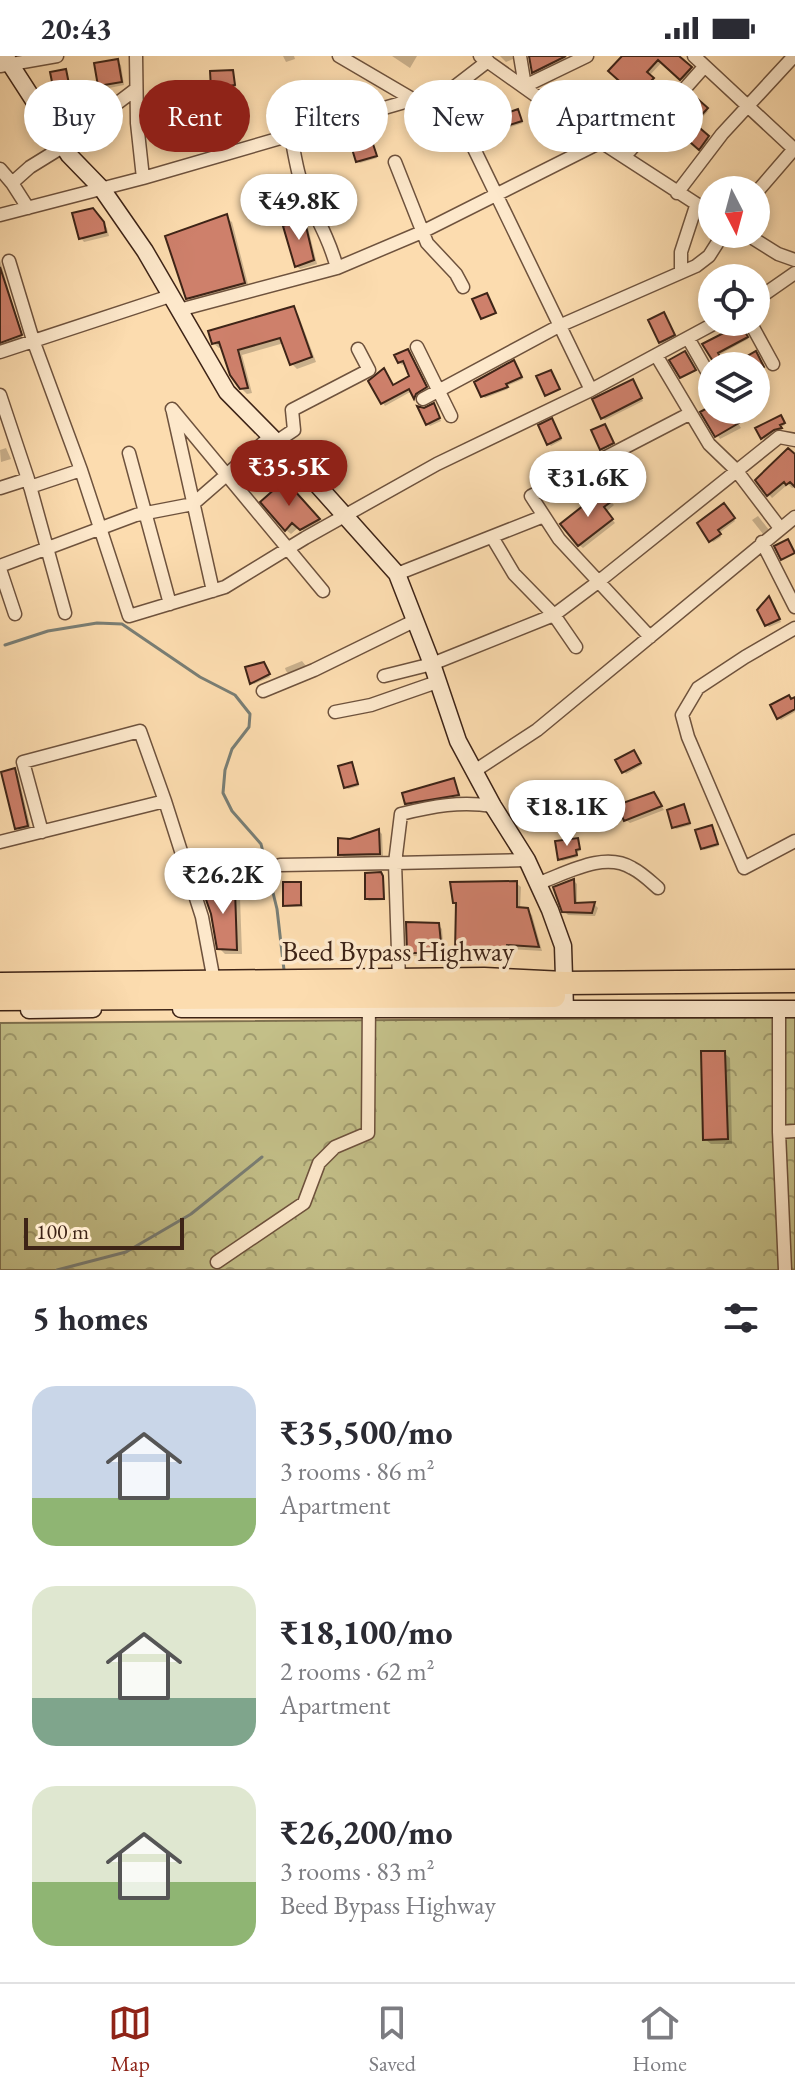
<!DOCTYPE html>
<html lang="en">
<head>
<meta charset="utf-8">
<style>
  body { margin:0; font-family:"EB Garamond",serif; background:#f7f7f7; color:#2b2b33; height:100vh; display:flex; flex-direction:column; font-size:30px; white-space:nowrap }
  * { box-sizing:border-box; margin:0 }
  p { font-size:26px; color:#7c7c81 }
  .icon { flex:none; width:44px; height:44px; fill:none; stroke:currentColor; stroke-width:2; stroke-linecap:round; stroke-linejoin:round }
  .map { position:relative; height:1214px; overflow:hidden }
  .panel { display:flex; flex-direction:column; background:#fff; flex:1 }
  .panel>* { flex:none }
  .hud { position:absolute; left:24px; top:24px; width:748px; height:72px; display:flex; gap:16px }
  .needle { width:52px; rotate:174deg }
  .controls { position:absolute; left:698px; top:120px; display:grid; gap:16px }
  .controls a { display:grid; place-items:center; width:72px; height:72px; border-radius:50%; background:#fff; box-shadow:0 4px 12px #0003; font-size:40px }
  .scale { position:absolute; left:24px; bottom:20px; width:160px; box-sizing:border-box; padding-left:8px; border:4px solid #3e2417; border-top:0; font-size:22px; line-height:28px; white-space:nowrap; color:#3e2417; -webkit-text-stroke:6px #fde8cb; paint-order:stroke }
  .price { position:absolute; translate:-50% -68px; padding:0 18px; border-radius:28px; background:#fff; color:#222; font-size:26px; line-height:52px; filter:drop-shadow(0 2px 4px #0008) }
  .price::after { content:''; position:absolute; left:50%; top:48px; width:24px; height:18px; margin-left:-12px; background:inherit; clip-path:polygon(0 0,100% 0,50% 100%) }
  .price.current { background:#8f2418; color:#fff }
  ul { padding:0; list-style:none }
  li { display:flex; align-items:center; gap:24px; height:200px; padding:0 32px }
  li span { display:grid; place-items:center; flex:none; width:224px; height:160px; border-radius:24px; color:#555 }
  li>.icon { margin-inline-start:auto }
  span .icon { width:96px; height:96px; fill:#fffc; stroke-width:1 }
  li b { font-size:34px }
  h2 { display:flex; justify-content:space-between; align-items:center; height:96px; padding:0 32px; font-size:34px }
  .chip { padding:0 28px; border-radius:36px; background:#fff; box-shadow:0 4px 12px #0003; font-size:28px; line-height:72px }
  .chip.current { background:#8f2418; color:#fff }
  .status { display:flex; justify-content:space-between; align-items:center; height:56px; padding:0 40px; background:#fff; direction:ltr }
  .status svg { height:22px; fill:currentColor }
  .menu { display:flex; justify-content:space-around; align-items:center; height:112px; border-top:2px solid #e1e1e2; background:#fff; font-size:22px; color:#7c7c81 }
  .menu a { display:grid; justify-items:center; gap:4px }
  .menu .current { color:#8f2418 }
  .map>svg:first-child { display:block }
</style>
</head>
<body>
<div class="status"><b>20:43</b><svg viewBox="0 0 49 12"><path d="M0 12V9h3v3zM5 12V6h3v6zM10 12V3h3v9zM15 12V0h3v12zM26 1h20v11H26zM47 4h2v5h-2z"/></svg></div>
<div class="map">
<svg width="795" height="1214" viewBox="0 0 795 1214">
  <defs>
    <pattern id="forest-crowns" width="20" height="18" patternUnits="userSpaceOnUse" patternTransform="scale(2)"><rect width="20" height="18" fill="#c3bf88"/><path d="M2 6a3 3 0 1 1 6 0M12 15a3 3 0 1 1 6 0" fill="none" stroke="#a09b6e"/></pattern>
  </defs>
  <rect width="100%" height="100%" fill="#fcdcaf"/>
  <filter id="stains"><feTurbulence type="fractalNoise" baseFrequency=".0025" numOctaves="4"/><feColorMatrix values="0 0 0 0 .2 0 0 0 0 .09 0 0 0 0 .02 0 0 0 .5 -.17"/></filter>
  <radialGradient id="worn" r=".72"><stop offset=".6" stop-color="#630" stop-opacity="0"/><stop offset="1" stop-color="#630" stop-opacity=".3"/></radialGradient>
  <path fill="url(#forest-crowns)" stroke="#807250" stroke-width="2" d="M795,961V1214H0V967Z"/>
  <path fill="#0003" d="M283,0H294L295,3L286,6Z
    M392,0H417L410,12Z
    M500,0H512L513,3L506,6Z
    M564,0L565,3L536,18L534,16Z
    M625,0H677L693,16L684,25L663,5L649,20L655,26L640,42L611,15Z
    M117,5L121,9L124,29L104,33L100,29Z
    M66,15L71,35L58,37L56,35Z
    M232,16L236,31L215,34L213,32Z
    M692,41L708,55L695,70L710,84L702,94L670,66Z
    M332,43L336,59L326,62L324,60Z
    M599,48L609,57L596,70L586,62Z
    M284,58L289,72L278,76L276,73Z
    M520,58L523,67L504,73L502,71L499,62Z
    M371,81L377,102L360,107L358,105Z
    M96,158L107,172L109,180L84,186L81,182Z
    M226,161L232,166L249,232L193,247L188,242Z
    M303,164L307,168L317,208L300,213L296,210Z
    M0,204L22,281L0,289Z
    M293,253L298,258L316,306L297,313L292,308L284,287L242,299L252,337L247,338L241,332L223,291L219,292L213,287Z
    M666,261L675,281L663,288L661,286Z
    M743,272L748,283L719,299L725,310H718L705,289Z
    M408,296L428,334L417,343L412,335L385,350L383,347L394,331L412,321L406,307L402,309L399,306Z
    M516,309L523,323L507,330L508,333L485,342L483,340Z
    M635,327L643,345L605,364L603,362Z
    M435,352L441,365L430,370L428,368Z
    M712,352V354H730L741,372L720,383L703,357Z
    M783,364L785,369L780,371L782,374L765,384L758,373Z
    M554,367L562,384L551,390L549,388Z
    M6,392L11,403L1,406L0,394Z
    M795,402V431L792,432L788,428L772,442L757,424Z
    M285,427L324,469L307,478L299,471L291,478L286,474Z
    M603,437L614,449L606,456L615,467L583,492L579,489Z
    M724,449L735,465L719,477L721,481L713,486L711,484Z
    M758,460L769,474L763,478L752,464Z
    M771,545L781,566L769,571L767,569Z
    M302,605L306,610L288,617L286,615L285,612Z
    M265,611L270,621L254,628L252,626Z
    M795,643V656L781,664L779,662Z
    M636,698L642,709L626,718L618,705Z
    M351,708L359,730L348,733L346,731Z
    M14,715L18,718L31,773L20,776L17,772Z
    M453,725L461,742L410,751L406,747Z
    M654,738L664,754L630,767L626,764Z
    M684,751L691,769L676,773L674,771Z
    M712,771L719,790L704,794L702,792Z
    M379,775L382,778L383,801H344L340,798L351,786Z
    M577,784L581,795L576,796L578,801L562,805L560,803Z
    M380,818L384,824L385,844L369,845L367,843Z
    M574,825L577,828V849L594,848L598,852L595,860L568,859L564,855Z
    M516,827L521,831L520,853L527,854L532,859L542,895L510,893V899L461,900L457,895L458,850L455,846Z
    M300,828L303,851H287L285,849Z
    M235,836L240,841L242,898H225L219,892Z
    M438,869L442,873L444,900H413L409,896Z
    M724,997L730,1002L732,1088H711L705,1083Z"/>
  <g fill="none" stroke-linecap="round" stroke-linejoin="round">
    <path stroke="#797e75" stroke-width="3" d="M5,589L48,575L97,567L122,568L200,621L235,639L250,658L249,671L232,693L225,714L223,737L232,755L261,788L277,853L284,914
      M57,1214L126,1196L191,1158L262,1101"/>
  </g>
  <path fill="#ce806b" stroke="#3e2417" stroke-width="2" d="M529,0H566L532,17Z
    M622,0H679L692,11L680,24L658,4L647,16L654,22L636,40L608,15Z
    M118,3L122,26L98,30L94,7Z
    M66,13L70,33L54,36L50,16Z
    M233,14L235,29L211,33L210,15Z
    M692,38L708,52L694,67L709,80L699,94L667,66Z
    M332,41L335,57L322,61L316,44Z
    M461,44L468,64H461L456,69L449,48Z
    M599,45L608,54L593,69L583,62Z
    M518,53L522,65L500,72L496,61Z
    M285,55L288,71L274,74L268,58Z
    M235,66L239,84L225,86L218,68Z
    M369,76L377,100L356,106L349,83Z
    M93,152L104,166L106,176L79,183L72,157Z
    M227,158L245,227L186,243L165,180Z
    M304,162L314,204L295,211L283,170Z
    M0,211L22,279L0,287Z
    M487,237L496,257L481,263L472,243Z
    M294,250L312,301L290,309L280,282L238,294L248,332L240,333L230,319L219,286L212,288L208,275Z
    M664,256L675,279L659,287L648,264Z
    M741,268L748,281L718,297L725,310H716L702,288Z
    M408,293L427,331L416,338L414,343L409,333L381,348L368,325L384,312L393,329L409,320L403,305L398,307L394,299Z
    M685,295L696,314L680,322L669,304Z
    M756,295L764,311L756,316V310H730Z
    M514,304L522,321L506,328L508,331L481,341L474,326Z
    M551,314L560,333L545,340L536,320Z
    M633,323L642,342L601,363L592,343Z
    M434,347L440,362L426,369L417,350L424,352Z
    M711,350L712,354H731L739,367L715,381L700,356Z
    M781,359L785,367L780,369L782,372L774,374L761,383L755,372Z
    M552,362L561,382L547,389L538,369Z
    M605,368L614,387L600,394L591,374Z
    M788,392L795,398V431L790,426L786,429L784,426L767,440L755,424Z
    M285,424L320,463L300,474L292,467L285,475L260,446Z
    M603,434L612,445L604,451L613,463L578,490L560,468Z
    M724,447L735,462L718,474L721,478L709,486L697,467Z
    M788,483L795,497L781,504L774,490Z
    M769,540L780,563L765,570L757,554Z
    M264,606L270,618L250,628L245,611Z
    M789,639L791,643L795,641V653L777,663L770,649Z
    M634,694L641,707L622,717L615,704Z
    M352,706L358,728L344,732L338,710Z
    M15,712L28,770L15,773L1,716Z
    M454,722L459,739L405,748L402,737Z
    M654,736L662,750L624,765L617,749Z
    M684,748L690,767L672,772L667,754Z
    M712,769L718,788L701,793L695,774Z
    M379,773L380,798L338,799V782L350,783Z
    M578,782L580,793L576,794L577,799L558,804L555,785Z
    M381,816L383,820L384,843H365V817Z
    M574,823L575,847L595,846L592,857L562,856L553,831Z
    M517,825V851L528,852L539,891L507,889L506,895L455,896L456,847H453L450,826Z
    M283,826H301V849L283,850Z
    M201,829L235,834L237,894L217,893L211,858Z
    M406,866L439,867L442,897H407Z
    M701,995H725L728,1083L703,1084Z"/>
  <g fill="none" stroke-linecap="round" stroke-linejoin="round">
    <g stroke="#6e523d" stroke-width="15">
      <path id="street" d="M136,0L137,67L143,122
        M339,0L414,44
        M480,0L601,86L712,158
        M520,0L525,30L587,0
        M694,0L795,94
        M0,10L57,0
        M36,49L64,45L87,54L101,56L111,52L136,33
        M464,72L591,334
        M291,80C295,101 298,122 307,142C319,166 330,186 337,212
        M625,100L704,11
        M395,106L427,187L456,218L463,231
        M0,113L12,127L30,111L64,90
        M12,127L28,152
        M677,137L722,78L794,0
        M756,137L794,93
        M0,159L143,122L453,32L488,5
        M746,178L778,198L795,204
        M9,205L33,284L81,414L129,560L225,531L305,482L437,408L591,334L717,266
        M681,216V196L696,150
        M756,244L795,217
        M179,254L337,212L422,176L601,86
        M750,266L773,308
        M688,282L712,324
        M417,291L451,360
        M0,296L170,240
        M656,299L709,388L736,414L780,472
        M0,339L28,423L65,557
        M423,343L559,270L696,210L709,200L723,178
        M172,353L323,535
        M173,356L213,535
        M276,386L294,374L292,354L369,314L358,293
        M129,397L170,548
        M30,431L81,414
        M0,432L28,423
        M492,481L514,518L554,559L576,591
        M762,486L795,551
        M0,510L136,459L193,448L270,381
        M0,513L15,558
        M397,518L544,460
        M795,572L745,601L698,632L682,659L688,681L744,812L795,785
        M650,581L559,483L531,440L689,358
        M384,620L432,608L554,559L598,526L779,381L795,384
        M263,635L314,614L414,565
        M335,656L371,649L437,626
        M473,716L537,674L795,461
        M42,776L23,706L140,675L165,745
        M0,786L165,745L202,861L214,925
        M280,809L395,807L401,758C433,750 460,745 493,750
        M539,827C567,817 604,795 632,812C642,817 650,825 658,832
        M399,924L395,807L527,804
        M779,953V1076L785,1214
        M779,1076L795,1075
        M217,1206L304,1147L319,1107L335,1091L368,1077L369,945"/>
    </g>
    <g stroke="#3e2417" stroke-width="19">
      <path id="secondary" d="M5,0L69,99L102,133L145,195L227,336L304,414L397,518L432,608L458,685L493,750L527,804L550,854L563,890L565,953
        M181,953H795
        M29,954L93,953"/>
    </g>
    <g stroke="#3e2417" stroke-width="25">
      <path id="highway" d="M0,928L484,923L564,927L795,925
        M0,943L554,940"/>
    </g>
    <use href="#street" stroke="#fde8cb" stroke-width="12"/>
    <use href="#secondary" stroke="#fde8cb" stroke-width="16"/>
    <use href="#highway" stroke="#fcdcaf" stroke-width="22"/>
  </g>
  <g text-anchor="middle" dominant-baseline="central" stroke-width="7" stroke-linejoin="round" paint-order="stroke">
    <g font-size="28" fill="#3e2417" stroke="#fde8cb">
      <text x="398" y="895">Beed Bypass Highway</text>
    </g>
  </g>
  <rect width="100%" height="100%" filter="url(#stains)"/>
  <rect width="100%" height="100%" fill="url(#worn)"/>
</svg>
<div class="controls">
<a><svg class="needle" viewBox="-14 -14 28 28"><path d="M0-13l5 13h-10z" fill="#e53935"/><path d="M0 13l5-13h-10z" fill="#7c7c81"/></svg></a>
<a><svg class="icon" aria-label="locate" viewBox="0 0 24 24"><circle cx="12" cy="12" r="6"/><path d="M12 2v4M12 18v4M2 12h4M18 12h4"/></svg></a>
<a><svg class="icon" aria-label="layers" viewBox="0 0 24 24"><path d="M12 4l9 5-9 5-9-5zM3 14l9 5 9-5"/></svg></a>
</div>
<div class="scale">100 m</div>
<b class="price" style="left:299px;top:186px">₹49.8K</b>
<b class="price current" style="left:289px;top:452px">₹35.5K</b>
<b class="price" style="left:588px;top:463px">₹31.6K</b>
<b class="price" style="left:567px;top:792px">₹18.1K</b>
<b class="price" style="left:223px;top:860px">₹26.2K</b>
<div class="hud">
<a class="chip">Buy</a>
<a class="chip current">Rent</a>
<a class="chip">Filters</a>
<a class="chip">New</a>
<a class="chip">Apartment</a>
</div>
</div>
<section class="panel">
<h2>5 homes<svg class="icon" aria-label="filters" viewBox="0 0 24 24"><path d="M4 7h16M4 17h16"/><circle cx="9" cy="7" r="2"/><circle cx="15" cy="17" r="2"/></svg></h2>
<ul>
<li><span style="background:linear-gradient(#c9d6e8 70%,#8fb573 0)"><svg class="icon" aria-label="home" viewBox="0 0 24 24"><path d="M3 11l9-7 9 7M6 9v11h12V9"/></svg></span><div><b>₹35,500/mo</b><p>3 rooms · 86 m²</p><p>Apartment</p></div></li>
<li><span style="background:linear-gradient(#dfe7d0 70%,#7fa58c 0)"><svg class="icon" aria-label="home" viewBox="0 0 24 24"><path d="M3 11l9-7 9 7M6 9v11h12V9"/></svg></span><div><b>₹18,100/mo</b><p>2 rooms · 62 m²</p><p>Apartment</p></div></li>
<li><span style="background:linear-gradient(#dfe7d0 60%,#8fb573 0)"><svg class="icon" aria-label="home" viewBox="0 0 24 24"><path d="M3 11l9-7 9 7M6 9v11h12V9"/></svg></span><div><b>₹26,200/mo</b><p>3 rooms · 83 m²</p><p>Beed Bypass Highway</p></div></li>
</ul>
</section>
<nav class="menu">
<a class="current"><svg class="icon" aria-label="map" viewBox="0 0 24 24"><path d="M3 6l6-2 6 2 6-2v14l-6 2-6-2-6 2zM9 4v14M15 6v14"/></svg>Map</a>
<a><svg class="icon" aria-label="saved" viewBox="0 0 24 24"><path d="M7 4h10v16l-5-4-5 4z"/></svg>Saved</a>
<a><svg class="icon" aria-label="home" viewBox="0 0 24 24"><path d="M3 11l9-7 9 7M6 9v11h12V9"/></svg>Home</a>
</nav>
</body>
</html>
